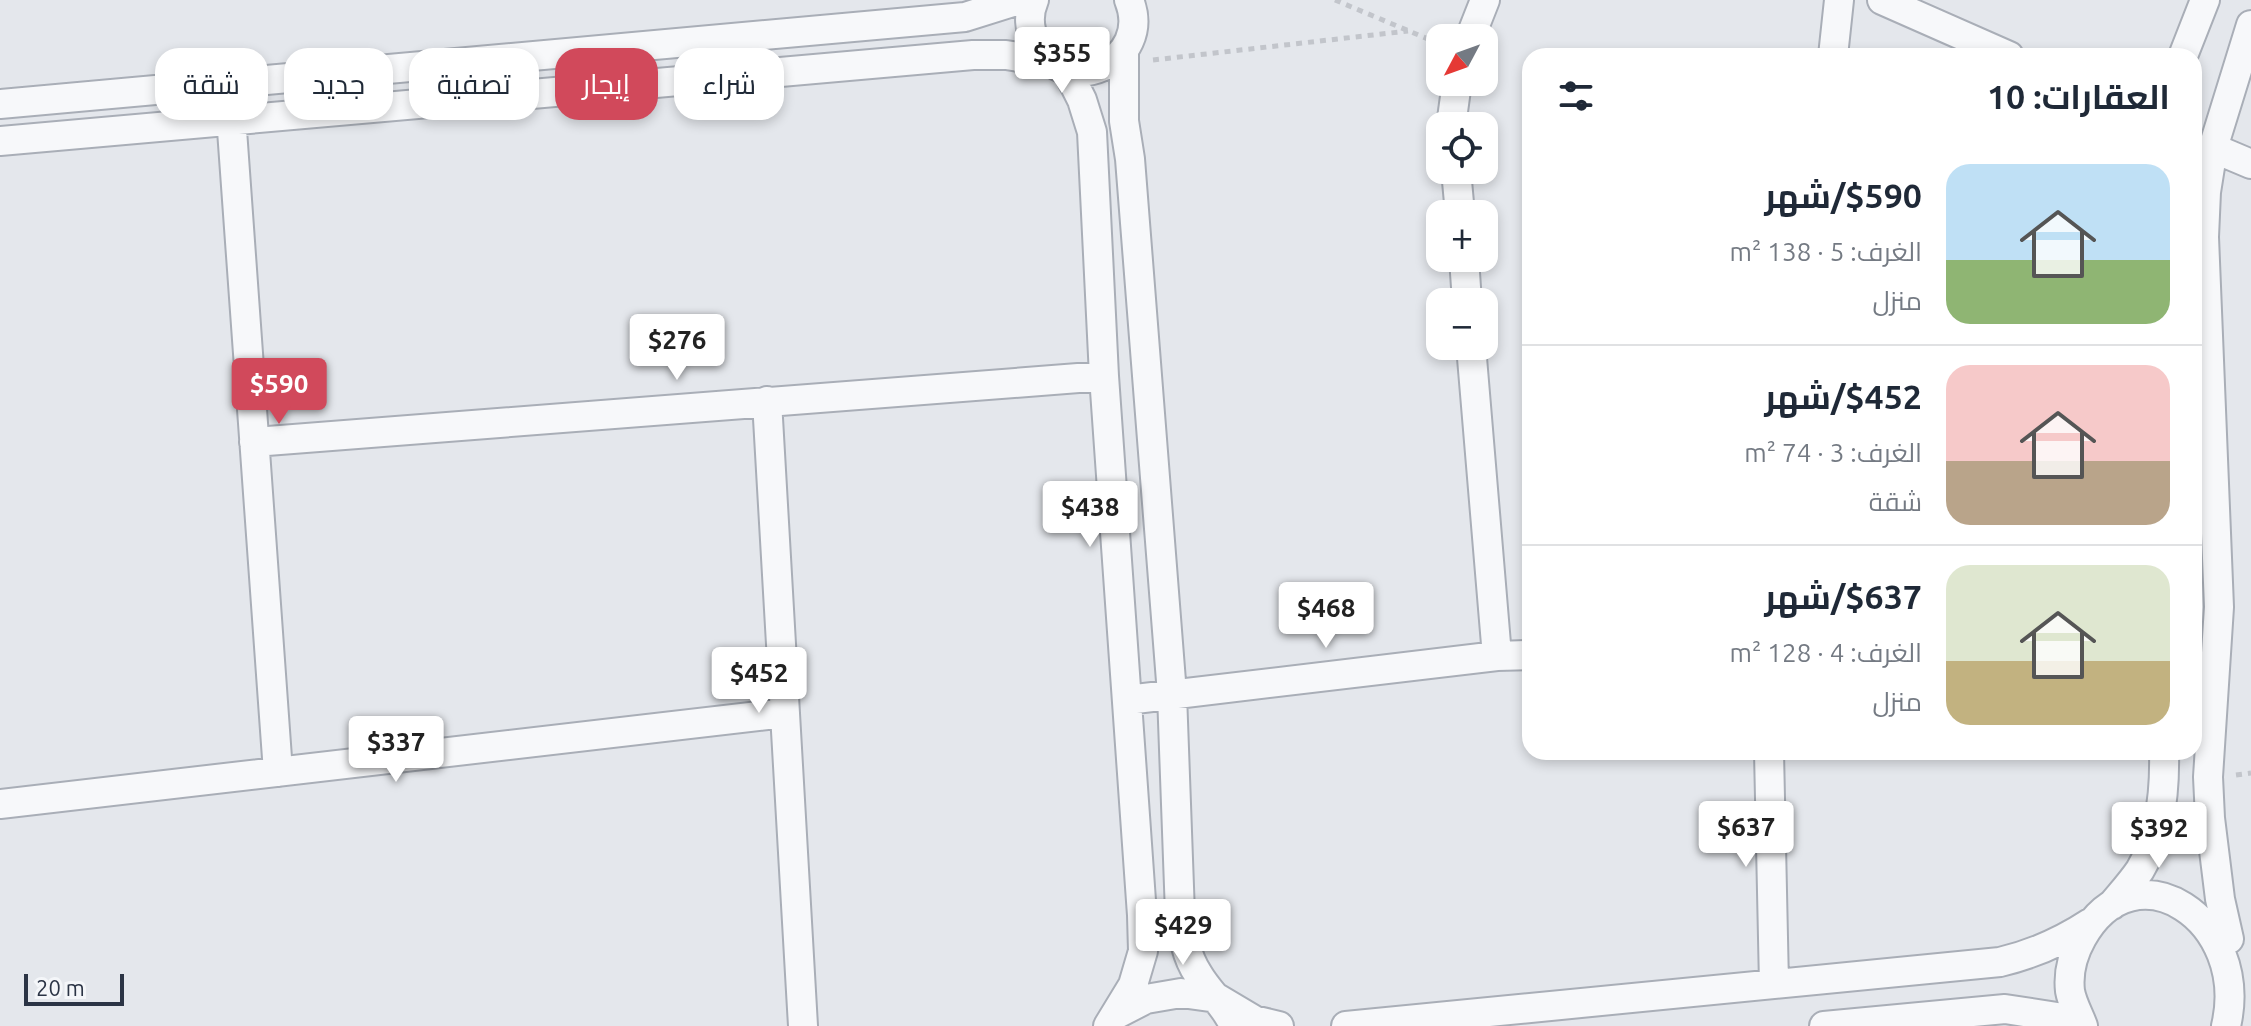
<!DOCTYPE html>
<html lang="ar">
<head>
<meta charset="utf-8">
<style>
  body { margin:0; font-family:Ubuntu,Cairo,sans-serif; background:#f6f6f7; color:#1f2937; direction:rtl; height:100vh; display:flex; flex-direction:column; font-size:30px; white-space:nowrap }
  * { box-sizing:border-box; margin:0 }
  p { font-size:26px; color:#747a83 }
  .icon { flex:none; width:44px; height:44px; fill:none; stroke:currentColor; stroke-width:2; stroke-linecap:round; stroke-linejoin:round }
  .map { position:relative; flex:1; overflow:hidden; direction:ltr }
  .side { position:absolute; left:1522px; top:48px; width:680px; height:712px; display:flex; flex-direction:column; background:#fff; border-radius:24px; box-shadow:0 4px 12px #0003; direction:rtl }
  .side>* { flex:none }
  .guide { position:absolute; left:24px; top:48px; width:760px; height:72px; direction:rtl; display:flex; gap:16px }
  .needle { width:52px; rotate:229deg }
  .controls { position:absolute; left:1426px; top:24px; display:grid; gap:16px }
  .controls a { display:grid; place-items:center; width:72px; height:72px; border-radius:16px; background:#fff; box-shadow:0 4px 12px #0003; font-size:40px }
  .scale { position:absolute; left:24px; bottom:20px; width:100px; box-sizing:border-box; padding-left:8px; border:4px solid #2b3445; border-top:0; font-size:22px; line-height:28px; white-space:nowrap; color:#2b3445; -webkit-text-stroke:6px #f4f6f9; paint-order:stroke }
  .price { position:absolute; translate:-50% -68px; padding:0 18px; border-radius:8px; background:#fff; color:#222; font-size:26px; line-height:52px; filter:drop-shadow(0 2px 4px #0008) }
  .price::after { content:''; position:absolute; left:50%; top:48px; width:24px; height:18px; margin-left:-12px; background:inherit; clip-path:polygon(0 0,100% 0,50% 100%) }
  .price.on { background:#d1495b; color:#fff }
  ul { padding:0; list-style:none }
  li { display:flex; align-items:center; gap:24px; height:200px; padding:0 32px }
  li+li { border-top:2px solid #e0e1e3 }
  li span { display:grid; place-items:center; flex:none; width:224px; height:160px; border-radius:24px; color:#555 }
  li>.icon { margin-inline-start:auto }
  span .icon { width:96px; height:96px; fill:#fffc; stroke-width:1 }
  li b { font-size:34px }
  h2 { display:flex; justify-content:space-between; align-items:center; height:96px; padding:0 32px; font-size:34px }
  .chip { padding:0 28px; border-radius:24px; background:#fff; box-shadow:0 4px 12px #0003; font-size:28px; line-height:72px }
  .chip.on { background:#d1495b; color:#fff }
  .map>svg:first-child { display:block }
</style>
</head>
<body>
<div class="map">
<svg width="2251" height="1026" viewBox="0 0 2251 1026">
  <rect width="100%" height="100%" fill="#e4e7ec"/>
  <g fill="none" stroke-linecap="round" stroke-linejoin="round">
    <g stroke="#a9aeb7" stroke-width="32">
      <path id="minor" d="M1034,0C1028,14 1029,30 1036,43C1065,101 1154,62 1129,0
        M1882,0L2009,56
        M1470,38L1485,0
        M1124,51V121L1130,159L1172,694L1180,914C1183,935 1186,956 1198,974C1209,993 1226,1006 1234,1026
        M1833,56L1839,0
        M2183,56L2205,0
        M1067,70L1082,100L1092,132L1104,376L1142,915L1143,951L1133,985L1108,1026
        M230,102L278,772
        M0,104L965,17L1019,0
        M1451,126L1457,82
        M0,141L973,55H1006L1052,62
        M2213,148L2251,164
        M1456,170L1460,214
        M1464,258L1467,302
        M1471,346L1497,656
        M767,401L803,1026
        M254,442L1104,376
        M1127,700L1497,656L1530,655
        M1769,752L1774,984
        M0,804L785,713
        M2112,905C2121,894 2132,882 2140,870C2161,835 2165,792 2164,752
        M2229,939L2220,899L2210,818L2208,777L2219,607L2204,237L2206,192L2213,148L2251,25
        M1115,1015L1146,999L1181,993L1217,998L1254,1020L1279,1026
        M1346,1026L2000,962C2034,954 2061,942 2090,923
        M1824,1026L2005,1009L2057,1017L2082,1026
        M2083,1026C2079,1015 2072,1003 2070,991C2068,973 2073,954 2082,938C2135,843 2251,920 2226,1026"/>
    </g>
    <path stroke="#c2c5cb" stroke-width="5" stroke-dasharray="6 6" stroke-linecap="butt" d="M1335,0L1440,44
      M1153,60L1408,31
      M2236,775L2251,773"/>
    <use href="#minor" stroke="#f7f8fa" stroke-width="28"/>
  </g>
</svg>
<div class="controls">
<a><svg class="needle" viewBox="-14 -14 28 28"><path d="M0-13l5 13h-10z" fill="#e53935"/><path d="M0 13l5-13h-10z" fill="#747a83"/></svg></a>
<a><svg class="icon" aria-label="locate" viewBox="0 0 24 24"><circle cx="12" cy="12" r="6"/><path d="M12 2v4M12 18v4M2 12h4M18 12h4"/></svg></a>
<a>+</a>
<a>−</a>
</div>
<div class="scale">20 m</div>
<b class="price" style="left:1062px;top:95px">$355</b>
<b class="price" style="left:677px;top:382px">$276</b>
<b class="price on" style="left:279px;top:426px">$590</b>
<b class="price" style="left:1090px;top:549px">$438</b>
<b class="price" style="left:1326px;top:650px">$468</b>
<b class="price" style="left:759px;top:715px">$452</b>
<b class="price" style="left:396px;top:784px">$337</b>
<b class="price" style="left:1746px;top:869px">$637</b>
<b class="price" style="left:2159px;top:870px">$392</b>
<b class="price" style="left:1183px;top:967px">$429</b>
<div class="guide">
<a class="chip">شراء</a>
<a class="chip on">إيجار</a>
<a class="chip">تصفية</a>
<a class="chip">جديد</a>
<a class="chip">شقة</a>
</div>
<section class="side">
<h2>العقارات: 10<svg class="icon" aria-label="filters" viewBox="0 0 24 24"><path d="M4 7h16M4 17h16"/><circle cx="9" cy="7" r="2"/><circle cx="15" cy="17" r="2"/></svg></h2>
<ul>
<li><span style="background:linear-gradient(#bfe0f5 60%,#8fb573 0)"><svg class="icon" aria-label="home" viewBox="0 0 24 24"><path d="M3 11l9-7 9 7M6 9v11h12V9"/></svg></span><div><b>$590/شهر</b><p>الغرف: 5 · 138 m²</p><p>منزل</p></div></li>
<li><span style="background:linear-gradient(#f6c9c9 60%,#b9a48a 0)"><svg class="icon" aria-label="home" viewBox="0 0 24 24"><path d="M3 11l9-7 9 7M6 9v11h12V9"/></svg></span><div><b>$452/شهر</b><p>الغرف: 3 · 74 m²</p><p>شقة</p></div></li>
<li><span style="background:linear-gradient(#dfe7d0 60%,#c2b280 0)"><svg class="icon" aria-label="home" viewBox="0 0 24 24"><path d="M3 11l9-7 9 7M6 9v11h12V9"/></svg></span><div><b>$637/شهر</b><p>الغرف: 4 · 128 m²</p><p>منزل</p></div></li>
</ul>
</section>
</div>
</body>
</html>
